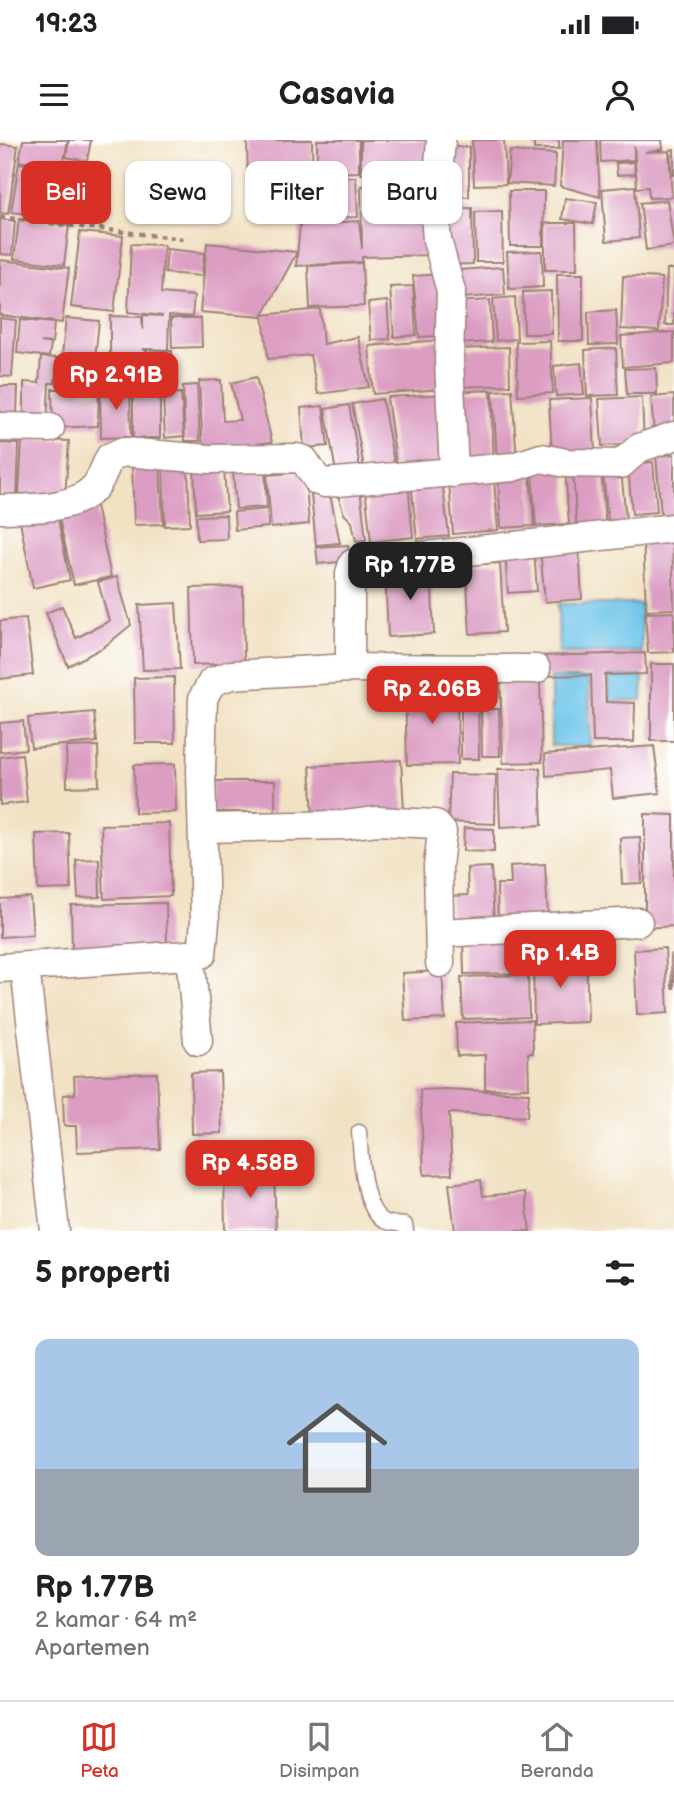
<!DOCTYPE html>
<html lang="id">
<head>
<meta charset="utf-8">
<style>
  body { margin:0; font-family:"Balsamiq Sans",sans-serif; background:#f2f2f2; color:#202124; height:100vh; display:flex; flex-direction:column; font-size:26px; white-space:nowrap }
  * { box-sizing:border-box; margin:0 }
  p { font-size:23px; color:#757577 }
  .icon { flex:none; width:38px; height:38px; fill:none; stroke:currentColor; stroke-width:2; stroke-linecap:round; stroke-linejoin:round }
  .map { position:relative; height:1091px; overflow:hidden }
  .side { display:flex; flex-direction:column; background:#fff; flex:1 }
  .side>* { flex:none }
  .guide { position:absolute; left:21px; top:21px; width:634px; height:63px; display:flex; gap:14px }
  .price { position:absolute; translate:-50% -60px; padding:0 16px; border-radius:14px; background:#d93025; color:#fff; font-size:23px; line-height:46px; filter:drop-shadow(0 2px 4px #0008) }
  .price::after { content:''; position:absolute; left:50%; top:42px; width:21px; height:16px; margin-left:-10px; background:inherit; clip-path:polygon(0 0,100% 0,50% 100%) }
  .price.current { background:#222; color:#fff }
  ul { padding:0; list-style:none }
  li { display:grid; align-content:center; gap:14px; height:371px; padding:0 35px }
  li span { display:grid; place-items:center; height:217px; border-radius:14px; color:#555 }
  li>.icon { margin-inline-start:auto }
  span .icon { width:126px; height:126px; fill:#fffc; stroke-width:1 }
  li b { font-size:30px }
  h2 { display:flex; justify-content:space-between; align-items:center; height:84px; padding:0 35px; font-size:30px }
  .chip { padding:0 24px; border-radius:14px; background:#fff; box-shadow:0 2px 5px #0004; font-size:24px; line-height:63px }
  .chip.current { background:#d93025; color:#fff }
  .status { display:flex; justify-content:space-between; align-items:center; height:49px; padding:0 35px; background:#fff; direction:ltr }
  .status svg { height:19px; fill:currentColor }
  header { display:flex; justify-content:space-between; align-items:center; height:91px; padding:0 35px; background:#fff; font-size:32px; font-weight:600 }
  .tab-bar { display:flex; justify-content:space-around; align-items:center; height:98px; border-top:2px solid #e0e0e0; background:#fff; font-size:19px; color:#757577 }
  .tab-bar a { display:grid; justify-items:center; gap:4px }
  .tab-bar .current { color:#d93025 }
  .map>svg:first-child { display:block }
</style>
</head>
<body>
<div class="status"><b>19:23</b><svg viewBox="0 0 49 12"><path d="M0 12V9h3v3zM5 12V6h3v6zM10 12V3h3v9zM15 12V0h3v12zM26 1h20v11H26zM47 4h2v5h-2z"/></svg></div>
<header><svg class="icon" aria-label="menu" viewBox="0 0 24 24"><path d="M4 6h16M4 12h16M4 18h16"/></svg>Casavia<svg class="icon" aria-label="person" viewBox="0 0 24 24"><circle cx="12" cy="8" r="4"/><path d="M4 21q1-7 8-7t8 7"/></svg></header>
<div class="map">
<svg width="674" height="1091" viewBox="0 0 674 1091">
  <rect width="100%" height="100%" fill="#fff"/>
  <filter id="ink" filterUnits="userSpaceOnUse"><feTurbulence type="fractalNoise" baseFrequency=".0143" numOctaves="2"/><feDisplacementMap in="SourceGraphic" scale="14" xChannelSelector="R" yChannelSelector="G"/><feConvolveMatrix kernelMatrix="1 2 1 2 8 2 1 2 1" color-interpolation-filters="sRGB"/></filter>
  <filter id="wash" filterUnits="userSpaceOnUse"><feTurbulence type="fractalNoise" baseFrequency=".00686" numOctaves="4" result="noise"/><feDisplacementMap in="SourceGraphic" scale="28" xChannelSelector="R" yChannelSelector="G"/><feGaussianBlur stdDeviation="1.57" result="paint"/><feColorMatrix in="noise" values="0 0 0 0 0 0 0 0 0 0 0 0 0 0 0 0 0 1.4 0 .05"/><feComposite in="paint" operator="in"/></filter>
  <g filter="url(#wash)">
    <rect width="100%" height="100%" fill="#f1e2c4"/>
    <path fill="#6cc4e9" stroke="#5b728a" stroke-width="2" d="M558,464H641L642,512L559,513Z
      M609,536H643L642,560L609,561Z
      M551,538H589L590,606H551Z"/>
    <g id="blocks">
      <path fill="#dc9dc3" d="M23,0H68L62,29L19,21Z
        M69,0H91L87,21L66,17Z
        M247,0H312L313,47L248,48Z
        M317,0H359V32L317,33Z
        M361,0H437V33L361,34Z
        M472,0H504L506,44L474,45Z
        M534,0H559V9H534Z
        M563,0H597L600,57L560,46Z
        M600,0H662L663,9L645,12L669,11L672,57L649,58L648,47L637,48L634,6V20L601,22Z
        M0,4L18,6L8,74L0,73Z
        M449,7H469V57L450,56Z
        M674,9V35H672L670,10Z
        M510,11L556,14L554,46L507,43Z
        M634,22L635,34L617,35L616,23Z
        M19,23L43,27L35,75L11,72Z
        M356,37L358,77L321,78L320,38Z
        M429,44L431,115L362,117V122L296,126L300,85L359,81L362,109L361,46Z
        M635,46L639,98L606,101L602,49Z
        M509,51H544L543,106H510Z
        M565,58L597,62L593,84L562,79Z
        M667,60L674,106L646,110L640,63Z
        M472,68L473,124L447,125L445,69Z
        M502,71L503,122H476L475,72Z
        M0,79L15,81L12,115L0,114Z
        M19,79L69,85L64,125L14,119Z
        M545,83H576L577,130H545Z
        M80,92L123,96L114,172L71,167Z
        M207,103L297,112L262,177L200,172Z
        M131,104L164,105L161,153L194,156L192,177L169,175L168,210L142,209L147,211L146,234L126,232L128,215H110V176L142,177L143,190V175L163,176L128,172Z
        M167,109L204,113L202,136L165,133Z
        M542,111L543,147L509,149L507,112Z
        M0,120L69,128L62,183L0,175Z
        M362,123L364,166L310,168L308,126Z
        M503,127L505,155L461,158L459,130Z
        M667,129H674V185H665Z
        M443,134L448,195L419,197L413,136Z
        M557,134H583V201H558Z
        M623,136L662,138L659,191L621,189Z
        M413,146L416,195L394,197L390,147Z
        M551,151L552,194H524L523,152Z
        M515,157L517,199L496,201L493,159Z
        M490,160L492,202L457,204L455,162Z
        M387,161L390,199L371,200L368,163Z
        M320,169L323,204L358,197L369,247L318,254L310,215L268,219L263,175Z
        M616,170L618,204L589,205L588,172Z
        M0,178L16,180L12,237L0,236Z
        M66,178L99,181L94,228L61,225Z
        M171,178H201L202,207L172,208Z
        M20,180L54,183L52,203L41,202L51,204L49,217L17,213Z
        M674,192V223L623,227L621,196Z
        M441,200L444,249L373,254L369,206Z
        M550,201L553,253L518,255L516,202Z
        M509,207L510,245L458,247L456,209Z
        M616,208L618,255L587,256L585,210Z
        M172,211L173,253L143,254L151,212Z
        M41,217L57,218L55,243H49L47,286L24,285V242L39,243Z
        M125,220L126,244L108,245L107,221Z
        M581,223L584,254L556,256L554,226Z
        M656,228L657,254H627L625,229Z
        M105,229V244L58,245L59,230Z
        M256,237L272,302L203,310L199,241L221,240L223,281L240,280L231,243Z
        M197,245L200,301H185L183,246Z
        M0,246H18L17,274H0Z
        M130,246L131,297L101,298L100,247Z
        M52,249H81L80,253H99L98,286L53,288Z
        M491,250L494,326L455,328L452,252Z
        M512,250L517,321L497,322L493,251Z
        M181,253L184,296L165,298L163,254Z
        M449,254L452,327L397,330L387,257Z
        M133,255H160V298H133Z
        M674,255V292L654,293L651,257Z
        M642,257L644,304L602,306L599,259Z
        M592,258L595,312L552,315L549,260Z
        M382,259L395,328L365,333L352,264Z
        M349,265L361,334L337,338L325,269Z
        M323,266L328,306L304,308L301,268Z
        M22,299L69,301L65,357L19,355Z
        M0,303L19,304L17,358H0Z
        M674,314V385L662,386L656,316Z
        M653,322L657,372L632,374L628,324Z
        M160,324L163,384L134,385L132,325Z
        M163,327H188L190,385L165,386Z
        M224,329L227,371L196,373L194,330Z
        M265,329L267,367L236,369L233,332Z
        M565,329L569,384L536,386L532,332Z
        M601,329L606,391L577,393L573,331Z
        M621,330L627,389L609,391L603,331Z
        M305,332L309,384L271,388L267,335Z
        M530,333L534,386L501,388L498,335Z
        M494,339L498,390L453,394L449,342Z
        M442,340L449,396L417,399L411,343Z
        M408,343L413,397L371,402L365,347Z
        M360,348L366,400L356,401L352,382L344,374L336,350Z
        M330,354L340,403L316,405L311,355Z
        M95,361L111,437L74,445L57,369Z
        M56,369L70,440L33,448L19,376Z
        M267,369L268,387L235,390L234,372Z
        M226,375L227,399L197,400L196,376Z
        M672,393L674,469L646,470L643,394Z
        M348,405L350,421L318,424L316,407Z
        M579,406L582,459L545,462L540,409Z
        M534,410L537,451L508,453L505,412Z
        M500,423L504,492L470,494L466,425Z
        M431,428L434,494L388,497L385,431Z
        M117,437L131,485L104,507L68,526L46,473L62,466L76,498L109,481L98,442Z
        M243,447L244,523L193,525L191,448Z
        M176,463L180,529L143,530L139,465Z
        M674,472V512L648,513L645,473Z
        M26,478L33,535L0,539V481Z
        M645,513L646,534L605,535L606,562L635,563L634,602H593L591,535L540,536L539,516Z
        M651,524H674V601H651Z
        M174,537L175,603H135L134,538Z
        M540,538L542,622L503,623L500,539Z
        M457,548L458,624L407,625L405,549Z
        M461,559H478L479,619H461Z
        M481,569H499L500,616H482Z
        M94,572L97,602L31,608L28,578Z
        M23,581L26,609L0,612V583Z
        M98,606L99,646L67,647L66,607Z
        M654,606L660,653L613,658L610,630L546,636L545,614Z
        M22,614L27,662L0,665V617Z
        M401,620L404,670L313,676L310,626Z
        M175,624L176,672L135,673L134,625Z
        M540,628L542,685L500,687L498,629Z
        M450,634L496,635L495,684L448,682Z
        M212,641H275V672H212Z
        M645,674L674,675V786L645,788Z
        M169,683L171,756L104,759L101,685Z
        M464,688L494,689V712L463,711Z
        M69,693L71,749L38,750L36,694Z
        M640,697L642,743L622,744L620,698Z
        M99,719L100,757L78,758L76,720Z
        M545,724L548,777L498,783L497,744H511L510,726Z
        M491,727L494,782L451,785L450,756L468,755L467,728Z
        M30,757L33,795L0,797V759Z
        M166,763L167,807L72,809L71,765Z
        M525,794L526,833L464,834L463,795Z
        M665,808L668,873L637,875L634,810Z
        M671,814H674V848H672Z
        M586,816L588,882L534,884L533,817Z
        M442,831L445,879L405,881L402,833Z
        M528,835L529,877L463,879L461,837Z
        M532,880L533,913H528L529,948L485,949V915L457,916L456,883Z
        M220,932L222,993L192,994L191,933Z
        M157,933L160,1009L77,1012L76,986H64L63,955L75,954L74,936Z
        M444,949L529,953L527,977L449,973L452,1034L424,1035L420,950Z
        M274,1029L276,1091H225L224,1030Z
        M481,1040L483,1056L525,1052L530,1091H455L449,1044Z"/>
    </g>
  </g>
  <g filter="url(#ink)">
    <use href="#blocks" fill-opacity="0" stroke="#9e8078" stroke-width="2"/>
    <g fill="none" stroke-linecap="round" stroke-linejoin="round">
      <g stroke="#9e8078" stroke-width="17">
        <path id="lane" d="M359,992C361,1014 362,1069 384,1081C390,1084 398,1084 405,1085L406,1091"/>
      </g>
      <g stroke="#9e8078" stroke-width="31">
        <path id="street" d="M441,0L435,74L437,100L451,151L449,220L454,333
          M0,287L50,288
          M0,369C29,368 73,371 95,347C101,340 105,326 110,317L124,312L208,319L297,318L304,320L318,341L325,343L513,327L541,318L566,323L621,324L639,308L674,296
          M350,528V433L353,424L674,388
          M203,688L345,685L377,681L435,684L442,692L438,726L440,823
          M440,793L638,782
          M190,815L198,901
          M25,827L55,1091
          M0,828L202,814L205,781L201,631L203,558L212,542L231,535L350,528L536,529"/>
      </g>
      <path stroke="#9e8078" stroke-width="4.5" stroke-dasharray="5 5" stroke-linecap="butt" d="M0,77L183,99"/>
      <use href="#lane" stroke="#fff" stroke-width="14"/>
      <use href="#street" stroke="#fff" stroke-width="28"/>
    </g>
  </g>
</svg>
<b class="price" style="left:116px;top:272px">Rp 2.91B</b>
<b class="price current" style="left:410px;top:462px">Rp 1.77B</b>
<b class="price" style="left:432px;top:586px">Rp 2.06B</b>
<b class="price" style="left:560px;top:850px">Rp 1.4B</b>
<b class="price" style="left:250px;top:1060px">Rp 4.58B</b>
<div class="guide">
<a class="chip current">Beli</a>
<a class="chip">Sewa</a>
<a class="chip">Filter</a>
<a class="chip">Baru</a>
</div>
</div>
<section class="side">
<h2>5 properti<svg class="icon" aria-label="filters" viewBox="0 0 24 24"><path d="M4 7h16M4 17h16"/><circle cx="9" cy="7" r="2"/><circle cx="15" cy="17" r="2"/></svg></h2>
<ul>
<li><span style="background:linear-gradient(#a9c7e8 60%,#9aa5b1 0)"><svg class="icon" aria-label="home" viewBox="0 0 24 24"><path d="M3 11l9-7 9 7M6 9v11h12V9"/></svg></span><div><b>Rp 1.77B</b><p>2 kamar · 64 m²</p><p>Apartemen</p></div></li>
</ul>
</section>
<nav class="tab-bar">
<a class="current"><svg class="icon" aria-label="map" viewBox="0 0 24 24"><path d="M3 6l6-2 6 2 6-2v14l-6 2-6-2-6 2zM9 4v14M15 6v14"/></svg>Peta</a>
<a><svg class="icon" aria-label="saved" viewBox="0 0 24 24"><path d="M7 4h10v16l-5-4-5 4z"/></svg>Disimpan</a>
<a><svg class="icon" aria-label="home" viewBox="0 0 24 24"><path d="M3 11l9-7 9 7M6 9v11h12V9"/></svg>Beranda</a>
</nav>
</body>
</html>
